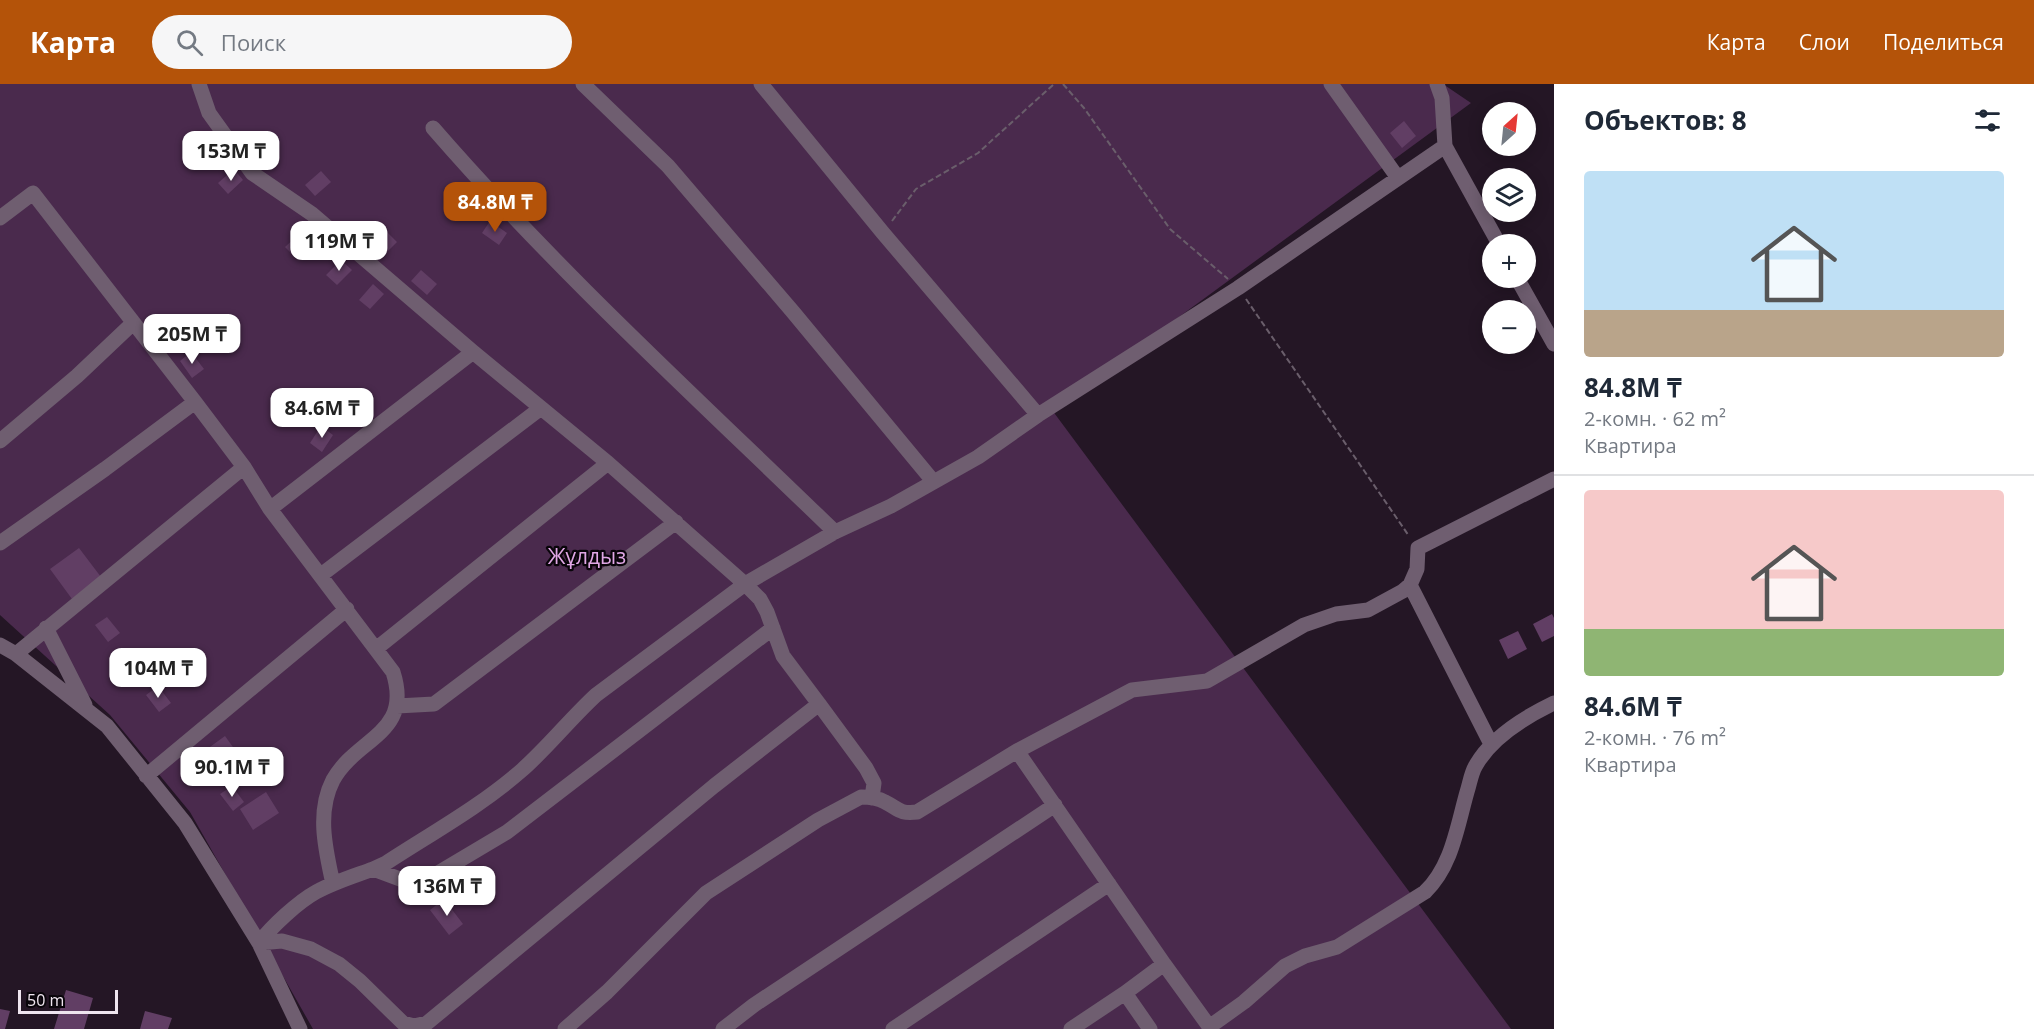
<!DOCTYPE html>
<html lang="ru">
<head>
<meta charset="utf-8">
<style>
  body { margin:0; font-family:"Open Sans",sans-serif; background:#f6f6f7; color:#1f2937; height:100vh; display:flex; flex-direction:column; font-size:22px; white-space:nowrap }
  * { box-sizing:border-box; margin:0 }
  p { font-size:20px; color:#747a83 }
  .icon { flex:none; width:33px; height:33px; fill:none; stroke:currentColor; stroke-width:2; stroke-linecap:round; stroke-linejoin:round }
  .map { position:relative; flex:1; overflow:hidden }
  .details { display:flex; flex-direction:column; background:#fff; width:480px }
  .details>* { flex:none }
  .needle { width:39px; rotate:27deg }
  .tools { position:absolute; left:1482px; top:18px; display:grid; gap:12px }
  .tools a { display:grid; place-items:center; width:54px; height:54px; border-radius:50%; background:#fff; box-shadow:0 3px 15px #0003; font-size:30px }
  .scale { position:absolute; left:18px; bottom:15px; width:100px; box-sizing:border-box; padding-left:6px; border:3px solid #efe5ef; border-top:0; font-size:16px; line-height:21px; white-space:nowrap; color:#efe5ef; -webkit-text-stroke:4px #09050a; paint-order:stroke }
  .price { position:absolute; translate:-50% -51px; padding:0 14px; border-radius:12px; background:#fff; color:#222; font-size:20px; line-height:39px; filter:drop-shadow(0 2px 3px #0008) }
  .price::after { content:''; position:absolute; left:50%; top:36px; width:18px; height:14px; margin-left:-9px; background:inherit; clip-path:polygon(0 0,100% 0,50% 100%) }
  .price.current { background:#b45309; color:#fff }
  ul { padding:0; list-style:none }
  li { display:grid; align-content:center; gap:12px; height:318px; padding:0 30px }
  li+li { border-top:2px solid #e0e1e3 }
  li span { display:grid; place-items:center; height:186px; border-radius:6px; color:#555 }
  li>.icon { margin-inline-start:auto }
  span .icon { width:108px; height:108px; fill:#fffc; stroke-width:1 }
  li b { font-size:26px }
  h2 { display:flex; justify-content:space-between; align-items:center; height:72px; padding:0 30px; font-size:26px }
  header { display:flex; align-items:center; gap:36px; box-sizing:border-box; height:84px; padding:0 30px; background:#b45309; color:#fff }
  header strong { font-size:28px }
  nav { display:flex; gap:33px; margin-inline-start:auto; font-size:21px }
  .search { width:420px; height:54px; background:#f6f6f7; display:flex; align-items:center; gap:15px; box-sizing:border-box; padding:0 21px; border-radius:33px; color:#747a83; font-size:22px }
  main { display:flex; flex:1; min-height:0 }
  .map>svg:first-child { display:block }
</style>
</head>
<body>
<header>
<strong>Карта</strong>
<div class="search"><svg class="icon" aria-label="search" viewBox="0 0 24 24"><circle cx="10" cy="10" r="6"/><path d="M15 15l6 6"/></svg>Поиск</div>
<nav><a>Карта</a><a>Слои</a><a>Поделиться</a></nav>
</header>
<main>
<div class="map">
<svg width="1554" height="945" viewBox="0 0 1554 945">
  <rect width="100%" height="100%" fill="#241625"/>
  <path fill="#4a2a4d" d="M0,0H1443L1471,19L1052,326L1511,945H313L190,728L110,631L0,531Z"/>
  <path fill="#613e64" d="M1404,37L1416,52L1402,64L1390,49Z
    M234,85L243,96L228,110L218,99Z
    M321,87L331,98L315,112L305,101Z
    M490,137L507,149L499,161L482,149Z
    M387,148L397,158L382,173L372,162Z
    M300,149L311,159L296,174L285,163Z
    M341,176L352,186L337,201L326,191Z
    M421,186L437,200L427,211L411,197Z
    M373,200L384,210L370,225L359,216Z
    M191,268L204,285L192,294L180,277Z
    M321,342L333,351L322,368L310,359Z
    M79,464L101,493L72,515L50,485Z
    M1552,530L1554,534V552L1542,558L1533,540Z
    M107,533L120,549L108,558L95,541Z
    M1518,547L1527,565L1508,575L1499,556Z
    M134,569L146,586L135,594L122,578Z
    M158,602L171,619L159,628L146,611Z
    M225,652L238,670L210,691L196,673Z
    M232,702L244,718L233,727L220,710Z
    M266,708L279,729L253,746L240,725Z
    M444,815L463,840L449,851L430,826Z
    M66,906L93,914L84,945H54Z
    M0,925L10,927L5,945H0Z
    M145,927L172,934L168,945H140Z"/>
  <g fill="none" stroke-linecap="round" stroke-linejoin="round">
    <path stroke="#6a5e6b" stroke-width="2" stroke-dasharray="6 3" stroke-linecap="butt" d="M1063,0L1084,24L1170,145L1228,195
      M892,137L916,105L978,69L1054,0
      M1246,215L1409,452"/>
    <path stroke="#6f5e70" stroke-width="15" d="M199,0L209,29L252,89L312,130L473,268L608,379L745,500L596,611C570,635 548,663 522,686C481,722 432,749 386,779L373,785
      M583,0L668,82L793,228L933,397
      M761,0L883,149L1038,331L1238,204L1445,62
      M1331,0L1398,94
      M1437,0L1442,14L1445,62L1499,160
      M433,44C557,187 699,316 835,448
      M0,134L33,109L195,318L244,383L270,425L393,588C413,650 357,653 333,696C316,729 326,767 333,800
      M1517,194L1554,260
      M0,357L77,292L133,239
      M270,425L473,268
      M0,459L105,385L195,318
      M321,491L541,324
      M1410,501L1491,660
      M46,544L85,621
      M0,561L16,570L107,642L185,739L259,859L300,945
      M377,564L608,379
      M16,570L244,383
      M819,620L783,572L767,528L760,515L745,500L835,448L891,422L978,373L1038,331
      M397,622L434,620L676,438
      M146,692L347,525
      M259,859L282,857L311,865L339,880L360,897L403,939L414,942L427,939L714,702L819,620L866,684L874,699L872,714
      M259,859C272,842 298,818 316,808C334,798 354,792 373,785L408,798H423L507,748L773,544
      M1164,880L1017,667L1132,606L1207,597L1304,541L1336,530L1368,526L1403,507L1410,501L1417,485L1418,464L1554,395
      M1125,909L1164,880L1211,945
      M1209,943L1244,918L1285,882L1305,872L1337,863L1425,808C1452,782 1457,743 1467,708C1470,699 1471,689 1476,681C1492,653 1525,633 1554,619
      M565,945L607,908L706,809L818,736L861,713C869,713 878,714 885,718C899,725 899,730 917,728L1017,667
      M723,945L754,921L1055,721
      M893,945L1109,800
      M1071,945L1125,909L1150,945"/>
  </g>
  <g text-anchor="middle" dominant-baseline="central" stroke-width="4.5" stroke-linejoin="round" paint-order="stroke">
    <g font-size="21" fill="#e0a7e5" stroke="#09050a">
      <text x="587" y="472">Жұлдыз</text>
    </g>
  </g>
</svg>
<div class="tools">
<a><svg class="needle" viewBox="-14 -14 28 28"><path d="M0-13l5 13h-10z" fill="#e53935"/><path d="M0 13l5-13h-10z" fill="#747a83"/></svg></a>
<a><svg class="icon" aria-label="layers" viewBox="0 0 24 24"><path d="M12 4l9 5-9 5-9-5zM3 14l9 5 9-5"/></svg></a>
<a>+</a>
<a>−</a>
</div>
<div class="scale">50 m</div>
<b class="price" style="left:231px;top:98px">153M ₸</b>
<b class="price current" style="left:495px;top:149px">84.8M ₸</b>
<b class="price" style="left:339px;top:188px">119M ₸</b>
<b class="price" style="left:192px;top:281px">205M ₸</b>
<b class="price" style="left:322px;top:355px">84.6M ₸</b>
<b class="price" style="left:158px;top:615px">104M ₸</b>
<b class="price" style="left:232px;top:714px">90.1M ₸</b>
<b class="price" style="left:447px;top:833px">136M ₸</b>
</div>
<section class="details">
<h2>Объектов: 8<svg class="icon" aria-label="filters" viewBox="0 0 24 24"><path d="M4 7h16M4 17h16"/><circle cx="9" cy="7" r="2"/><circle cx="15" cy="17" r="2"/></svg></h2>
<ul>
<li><span style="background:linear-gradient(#bfe0f5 75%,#b9a48a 0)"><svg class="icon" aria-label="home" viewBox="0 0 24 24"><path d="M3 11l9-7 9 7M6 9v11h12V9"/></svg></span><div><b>84.8M ₸</b><p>2-комн. · 62 m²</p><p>Квартира</p></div></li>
<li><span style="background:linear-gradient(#f6c9c9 75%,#8fb573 0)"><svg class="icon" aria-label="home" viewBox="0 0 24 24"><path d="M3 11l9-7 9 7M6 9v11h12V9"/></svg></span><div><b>84.6M ₸</b><p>2-комн. · 76 m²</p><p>Квартира</p></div></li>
</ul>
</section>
</main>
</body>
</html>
